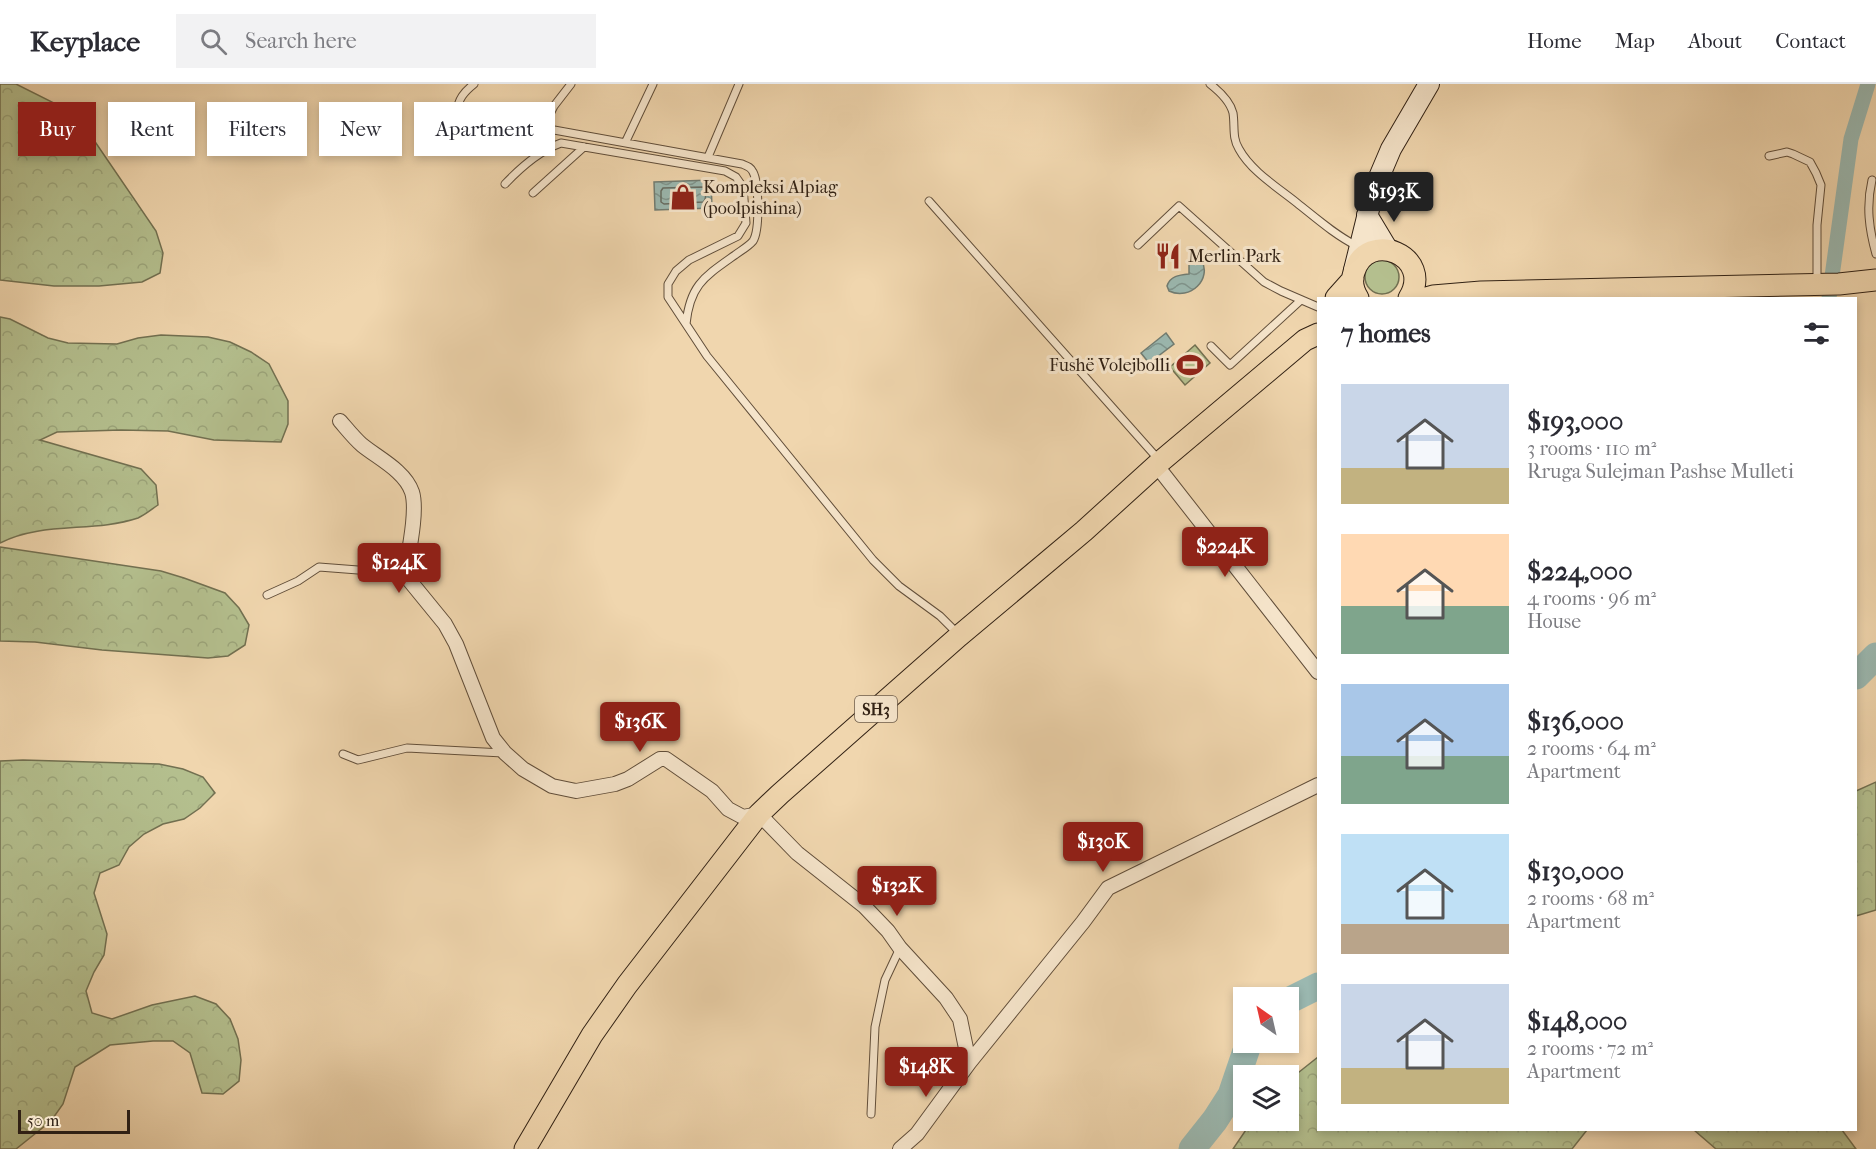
<!DOCTYPE html>
<html lang="en">
<head>
<meta charset="utf-8">
<style>
  body { margin:0; font-family:"IM FELL French Canon",serif; background:#f2f2f3; color:#2b2b33; height:100vh; display:flex; flex-direction:column; font-size:22px; white-space:nowrap }
  * { box-sizing:border-box; margin:0 }
  p { font-size:20px; color:#7c7c81 }
  .icon { flex:none; width:33px; height:33px; fill:none; stroke:currentColor; stroke-width:2; stroke-linecap:round; stroke-linejoin:round }
  .map { position:relative; flex:1; overflow:hidden }
  .details { position:absolute; left:1317px; top:213px; width:540px; height:834px; display:flex; flex-direction:column; background:#fff; border-radius:0px; box-shadow:0 3px 9px #0003 }
  .details>* { flex:none }
  .hud { position:absolute; left:18px; top:18px; width:570px; height:54px; display:flex; gap:12px }
  .needle { width:39px; rotate:326deg }
  .controls { position:absolute; left:1233px; top:903px; display:grid; gap:12px }
  .controls a { display:grid; place-items:center; width:66px; height:66px; border-radius:0px; background:#fff; box-shadow:0 3px 9px #0003; font-size:30px }
  .scale { position:absolute; left:18px; bottom:15px; width:112px; box-sizing:border-box; padding-left:6px; border:3px solid #312114; border-top:0; font-size:16px; line-height:21px; white-space:nowrap; color:#312114; -webkit-text-stroke:4px #f5e4ca; paint-order:stroke }
  .price { position:absolute; translate:-50% -51px; padding:0 14px; border-radius:6px; background:#8f2418; color:#fff; font-size:20px; line-height:39px; filter:drop-shadow(0 2px 3px #0008) }
  .price::after { content:''; position:absolute; left:50%; top:36px; width:18px; height:14px; margin-left:-9px; background:inherit; clip-path:polygon(0 0,100% 0,50% 100%) }
  .price.current { background:#222; color:#fff }
  ul { padding:0; list-style:none }
  li { display:flex; align-items:center; gap:18px; height:150px; padding:0 24px }
  li span { display:grid; place-items:center; flex:none; width:168px; height:120px; border-radius:0px; color:#555 }
  li>.icon { margin-inline-start:auto }
  span .icon { width:72px; height:72px; fill:#fffc; stroke-width:1 }
  li b { font-size:26px }
  h2 { display:flex; justify-content:space-between; align-items:center; height:72px; padding:0 24px; font-size:26px }
  .pill { padding:0 21px; border-radius:0px; background:#fff; box-shadow:0 3px 9px #0003; font-size:21px; line-height:54px }
  .pill.current { background:#8f2418; color:#fff }
  header { display:flex; align-items:center; gap:36px; box-sizing:border-box; height:84px; padding:0 30px; background:#fff; border-bottom:2px solid #e1e1e2 }
  header strong { font-size:28px }
  nav { display:flex; gap:33px; margin-inline-start:auto; font-size:21px }
  .search { width:420px; height:54px; background:#f2f2f3; display:flex; align-items:center; gap:15px; box-sizing:border-box; padding:0 21px; border-radius:0px; color:#7c7c81; font-size:22px }
  .map>svg:first-child { display:block }
</style>
</head>
<body>
<header>
<strong>Keyplace</strong>
<div class="search"><svg class="icon" aria-label="search" viewBox="0 0 24 24"><circle cx="10" cy="10" r="6"/><path d="M15 15l6 6"/></svg>Search here</div>
<nav><a>Home</a><a>Map</a><a>About</a><a>Contact</a></nav>
</header>
<div class="map">
<svg width="1876" height="1065" viewBox="0 0 1876 1065">
  <defs>
    <pattern id="forest-crowns" width="20" height="18" patternUnits="userSpaceOnUse" patternTransform="scale(1.5)"><rect width="20" height="18" fill="#b4bf8e"/><path d="M2 6a3 3 0 1 1 6 0M12 15a3 3 0 1 1 6 0" fill="none" stroke="#9ba47a"/></pattern>
    <pattern id="water-waves" width="16" height="10" patternUnits="userSpaceOnUse" patternTransform="scale(1.5)"><rect width="16" height="10" fill="#9bb8b0"/><path d="M0 5q4-4 8 0t8 0" fill="none" stroke="#7f958e"/></pattern>
  </defs>
  <rect width="100%" height="100%" fill="#f0d6ae"/>
  <filter id="stains"><feTurbulence type="fractalNoise" baseFrequency=".00333" numOctaves="4"/><feColorMatrix values="0 0 0 0 .2 0 0 0 0 .09 0 0 0 0 .02 0 0 0 .5 -.17"/></filter>
  <radialGradient id="worn" r=".72"><stop offset=".6" stop-color="#630" stop-opacity="0"/><stop offset="1" stop-color="#630" stop-opacity=".3"/></radialGradient>
  <path fill="#b4bf8e" stroke="#727051" stroke-width="1.5" d="M1365 193a17 17 0 1 1 34 0a17 17 0 1 1-34 0Z
    M1195,261L1210,279L1185,301L1170,283Z"/>
  <path fill="url(#forest-crowns)" stroke="#727051" stroke-width="1.5" d="M0,0H16L70,27L85,43L156,147L163,169L160,189L142,198L99,202H54L0,196Z
    M0,233L10,235L48,254L68,259L117,260L138,254L161,251L208,253L230,258L251,268L269,280L288,317V340L281,358L214,356L168,347L121,346L57,348L40,356L141,385L156,401L158,421C152,425 145,431 138,434C93,449 43,437 0,459Z
    M0,463L161,487L184,494L225,509L239,524L249,541L245,561L228,572L208,574L102,566L35,558L0,557Z
    M23,676L159,680L183,685L203,693L215,709L200,724L184,735L163,740L144,750L129,763L119,781L100,789L94,809L107,850L104,871L94,888L86,907L92,929L112,935L152,921L195,912L216,920L230,935L238,955L241,976L239,997L223,1010L202,1009L190,969L173,957H153L110,961L75,983L63,1020L51,1037L16,1065H0V677Z
    M1876,698V826L1856,832V707Z
    M1318,973V1046H1587L1572,1065H1233L1252,1037L1288,1036L1289,996Z
    M1694,1046H1842L1856,1065H1716Z"/>
  <path fill="url(#water-waves)" stroke="#717c72" stroke-width="1.5" d="M711,96L712,124L655,126L654,98Z
    M1198,173L1201,175C1213,195 1190,217 1169,207L1167,202C1170,192 1179,191 1189,190V181L1191,174Z
    M1166,249L1174,260L1149,279L1141,269Z"/>
  <g fill="none" stroke-linecap="round" stroke-linejoin="round">
    <path stroke="#666c62" stroke-width="1.5" d="M703,103C706,106 707,115 703,118L664,120L661,118V107L663,104Z"/>
    <path stroke="#9bb8b0" stroke-width="15" d="M1829,214L1851,55L1868,0"/>
    <path stroke="#9bb8b0" stroke-width="27" d="M1856,592L1876,572
      M1288,917L1318,902
      M1192,1065L1215,1036L1231,1011L1249,958"/>
    <g stroke="#614e3a" stroke-width="9">
      <path id="service" d="M474,0C464,8 458,15 457,28C453,64 514,46 534,43L543,44L742,80C747,82 751,83 753,88C759,99 760,146 753,157C748,163 740,167 735,171C704,193 690,201 686,240
        M1210,0C1219,7 1230,17 1233,29C1235,42 1232,54 1239,65C1251,87 1277,103 1297,119C1316,134 1335,151 1357,162
        M543,44L554,22L571,0
        M626,57L653,0
        M1769,72L1787,68L1793,70L1810,78L1816,89L1821,101L1817,141V198
        M708,73L739,0
        M1872,96C1866,122 1869,145 1876,170
        M505,100C521,83 539,67 561,59L725,87L736,93L743,103L746,139L738,152L689,176L676,187L668,200V213L707,272L873,476L899,502L940,532L958,550
        M533,109L584,63
        M929,117L1159,376
        M1138,161L1179,122L1264,198L1281,207L1318,223
        M1211,262L1230,281L1301,216
        M267,511L298,497L319,483L384,488L405,491
        M343,670L358,676L407,664L503,669
        M871,1030L875,943L885,896L900,864"/>
    </g>
    <g stroke="#614e3a" stroke-width="16">
      <path id="minor" d="M340,337C347,345 354,354 362,361C378,374 405,387 412,408C418,427 408,471 405,491L445,540L456,560L493,654L505,669L523,685L552,702L576,707L615,700L628,695L660,675H666L712,707L728,725L743,733L759,730L797,769L864,822L888,847L900,864L946,914L960,935L969,979
        M1157,382L1318,588
        M900,1065L917,1050L969,979L1083,838L1108,804L1318,701"/>
    </g>
    <g stroke="#312114" stroke-width="22">
      <path id="secondary" d="M1367,131L1388,166
        M1354,186L1374,105L1391,65L1429,0"/>
    </g>
    <g stroke="#312114" stroke-width="23">
      <path id="primary" d="M1336,214L1353,195
        M1358,214C1353,206 1351,197 1354,188C1367,144 1435,172 1409,214
        M1426,214L1433,212L1481,208L1839,200L1876,196
        M525,1065L592,951L627,901L759,730L780,710L959,552L1084,447L1160,378L1305,256L1318,250"/>
    </g>
    <use href="#service" stroke="#f5e4ca" stroke-width="7"/>
    <use href="#minor" stroke="#f5e4ca" stroke-width="14"/>
    <use href="#secondary" stroke="#f5e4ca" stroke-width="20"/>
    <use href="#primary" stroke="#f0d6ae" stroke-width="21"/>
  </g>
  <defs>
    <g id="shop-bare" transform="scale(2.07)"><path d="M-5-2.5h2.3a2.7 3.5 0 0 1 5.4 0H5L5.5 6h-11ZM-1.5-2.5h3a1.5 2.3 0 0 0-3 0Z" fill="#8f2418" stroke="#f5e4ca" stroke-width="2.5" paint-order="stroke"/></g>
    <g id="restaurant-bare" transform="scale(2.07)"><path d="M-5-6h1v4h1v-4h1v4h1v-4h1v5L-1.5 .5V6h-2V.5L-5-1ZM5-6V6H3V1.5H1.5Q1.5-4 5-6Z" fill="#8f2418" stroke="#f5e4ca" stroke-width="2.5" paint-order="stroke"/></g>
    <g id="stadium-bare" transform="scale(2.07)"><path d="M0-5a6.5 5 0 1 0 0 10a6.5 5 0 1 0 0-10ZM-3.5-1.8h7v3.6h-7Z" fill="#8f2418" stroke="#f5e4ca" stroke-width="2.5" paint-order="stroke"/></g>
  </defs>
  <g fill-rule="evenodd">
    <use href="#shop-bare" x="683" y="113"/>
    <use href="#restaurant-bare" x="1168" y="172"/>
    <use href="#stadium-bare" x="1190" y="281"/>
  </g>
  <g text-anchor="middle" dominant-baseline="central" stroke-width="6" stroke-linejoin="round" paint-order="stroke">
    <rect fill="#f5e4ca" stroke="#6c5c4b" stroke-width="1.5" x="855" y="612" width="42" height="26" rx="4.5"/>
    <g font-size="16" font-weight="bold" fill="#312114">
      <text x="876" y="625">SH3</text>
    </g>
    <g font-size="18" fill="#312114" stroke="#f5e4ca" text-anchor="start">
      <text x="703" y="103">Kompleksi Alpiag<tspan x="703" dy="21">(poolpishina)</tspan></text>
      <text x="1188" y="172">Merlin Park</text>
      <text x="1170" y="281" text-anchor="end">Fushë Volejbolli</text>
    </g>
  </g>
  <rect width="100%" height="100%" filter="url(#stains)"/>
  <rect width="100%" height="100%" fill="url(#worn)"/>
</svg>
<div class="controls">
<a><svg class="needle" viewBox="-14 -14 28 28"><path d="M0-13l5 13h-10z" fill="#e53935"/><path d="M0 13l5-13h-10z" fill="#7c7c81"/></svg></a>
<a><svg class="icon" aria-label="layers" viewBox="0 0 24 24"><path d="M12 4l9 5-9 5-9-5zM3 14l9 5 9-5"/></svg></a>
</div>
<div class="scale">50 m</div>
<b class="price current" style="left:1394px;top:139px">$193K</b>
<b class="price" style="left:1225px;top:494px">$224K</b>
<b class="price" style="left:399px;top:510px">$124K</b>
<b class="price" style="left:640px;top:669px">$136K</b>
<b class="price" style="left:1103px;top:789px">$130K</b>
<b class="price" style="left:897px;top:833px">$132K</b>
<b class="price" style="left:926px;top:1014px">$148K</b>
<div class="hud">
<a class="pill current">Buy</a>
<a class="pill">Rent</a>
<a class="pill">Filters</a>
<a class="pill">New</a>
<a class="pill">Apartment</a>
</div>
<section class="details">
<h2>7 homes<svg class="icon" aria-label="filters" viewBox="0 0 24 24"><path d="M4 7h16M4 17h16"/><circle cx="9" cy="7" r="2"/><circle cx="15" cy="17" r="2"/></svg></h2>
<ul>
<li><span style="background:linear-gradient(#c9d6e8 70%,#c2b280 0)"><svg class="icon" aria-label="home" viewBox="0 0 24 24"><path d="M3 11l9-7 9 7M6 9v11h12V9"/></svg></span><div><b>$193,000</b><p>3 rooms · 110 m²</p><p>Rruga Sulejman Pashse Mulleti</p></div></li>
<li><span style="background:linear-gradient(#ffd9b3 60%,#7fa58c 0)"><svg class="icon" aria-label="home" viewBox="0 0 24 24"><path d="M3 11l9-7 9 7M6 9v11h12V9"/></svg></span><div><b>$224,000</b><p>4 rooms · 96 m²</p><p>House</p></div></li>
<li><span style="background:linear-gradient(#a9c7e8 60%,#7fa58c 0)"><svg class="icon" aria-label="home" viewBox="0 0 24 24"><path d="M3 11l9-7 9 7M6 9v11h12V9"/></svg></span><div><b>$136,000</b><p>2 rooms · 64 m²</p><p>Apartment</p></div></li>
<li><span style="background:linear-gradient(#bfe0f5 75%,#b9a48a 0)"><svg class="icon" aria-label="home" viewBox="0 0 24 24"><path d="M3 11l9-7 9 7M6 9v11h12V9"/></svg></span><div><b>$130,000</b><p>2 rooms · 68 m²</p><p>Apartment</p></div></li>
<li><span style="background:linear-gradient(#c9d6e8 70%,#c2b280 0)"><svg class="icon" aria-label="home" viewBox="0 0 24 24"><path d="M3 11l9-7 9 7M6 9v11h12V9"/></svg></span><div><b>$148,000</b><p>2 rooms · 72 m²</p><p>Apartment</p></div></li>
</ul>
</section>
</div>
</body>
</html>
